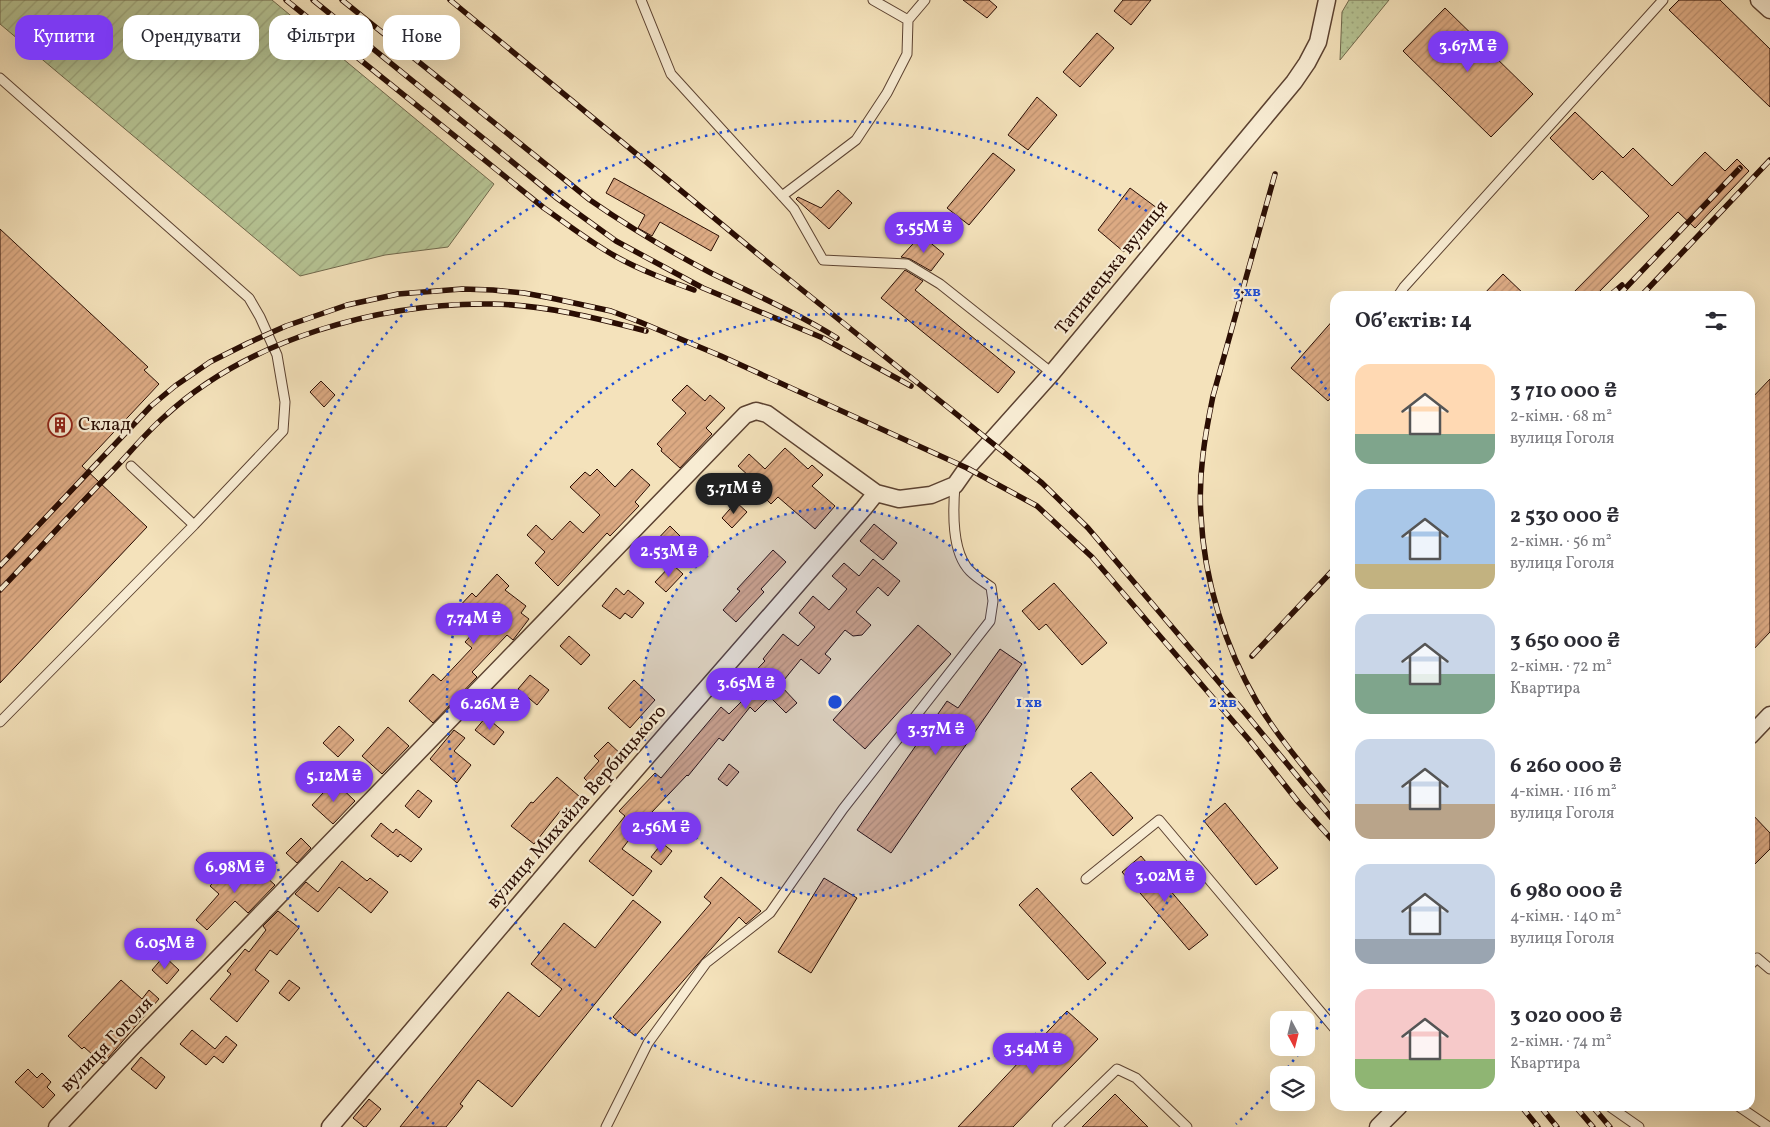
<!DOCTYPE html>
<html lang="uk">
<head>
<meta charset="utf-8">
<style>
  body { margin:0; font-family:Vollkorn,serif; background:#f7f7f7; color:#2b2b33; height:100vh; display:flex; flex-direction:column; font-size:19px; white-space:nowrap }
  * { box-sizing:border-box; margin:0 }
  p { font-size:16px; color:#7c7c81 }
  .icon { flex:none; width:28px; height:28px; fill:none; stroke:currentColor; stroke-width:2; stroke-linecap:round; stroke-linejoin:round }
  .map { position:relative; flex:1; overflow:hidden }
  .panel { position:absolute; left:1330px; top:291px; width:425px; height:820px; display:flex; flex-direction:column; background:#fff; border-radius:15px; box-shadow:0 5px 20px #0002 }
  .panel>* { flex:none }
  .top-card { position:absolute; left:15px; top:15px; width:475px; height:45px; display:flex; gap:10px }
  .needle { width:32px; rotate:173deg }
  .tools { position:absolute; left:1270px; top:1011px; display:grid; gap:10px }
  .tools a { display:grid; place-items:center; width:45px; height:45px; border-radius:10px; background:#fff; box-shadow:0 5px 20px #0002; font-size:25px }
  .price { position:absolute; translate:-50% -42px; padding:0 11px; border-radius:18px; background:#7c3aed; color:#fff; font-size:16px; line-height:32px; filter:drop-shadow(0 1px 2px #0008) }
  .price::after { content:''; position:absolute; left:50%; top:30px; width:15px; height:11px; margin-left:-8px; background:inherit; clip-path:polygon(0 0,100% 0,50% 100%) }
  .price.active { background:#222; color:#fff }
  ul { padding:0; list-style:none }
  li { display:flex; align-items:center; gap:15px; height:125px; padding:0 25px }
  li span { display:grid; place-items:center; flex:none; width:140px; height:100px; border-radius:15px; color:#555 }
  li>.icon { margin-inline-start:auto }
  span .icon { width:60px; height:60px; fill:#fffc; stroke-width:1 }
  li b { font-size:21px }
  h2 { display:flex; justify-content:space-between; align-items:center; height:60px; padding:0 25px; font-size:21px }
  .chip { padding:0 18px; border-radius:15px; background:#fff; box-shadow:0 5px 20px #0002; font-size:18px; line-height:45px }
  .chip.active { background:#7c3aed; color:#fff }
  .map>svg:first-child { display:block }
</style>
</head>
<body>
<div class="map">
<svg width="1770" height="1127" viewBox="0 0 1770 1127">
  <defs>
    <pattern id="grass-dots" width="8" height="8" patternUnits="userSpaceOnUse" patternTransform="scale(1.25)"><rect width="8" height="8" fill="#b6c494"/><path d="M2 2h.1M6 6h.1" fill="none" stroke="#9da77e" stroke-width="1.8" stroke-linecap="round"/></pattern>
    <pattern id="garden-furrows" width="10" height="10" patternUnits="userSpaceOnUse" patternTransform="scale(1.25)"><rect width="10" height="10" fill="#b6c494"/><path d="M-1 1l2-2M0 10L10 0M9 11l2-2" fill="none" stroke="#9da77e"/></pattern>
    <pattern id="building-hatch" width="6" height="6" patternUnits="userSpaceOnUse" patternTransform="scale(1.25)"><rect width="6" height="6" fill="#dcaa83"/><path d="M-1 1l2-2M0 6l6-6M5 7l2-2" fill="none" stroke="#bd9170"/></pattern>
  </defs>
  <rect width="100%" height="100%" fill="#f4e2bb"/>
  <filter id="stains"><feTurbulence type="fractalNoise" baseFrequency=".004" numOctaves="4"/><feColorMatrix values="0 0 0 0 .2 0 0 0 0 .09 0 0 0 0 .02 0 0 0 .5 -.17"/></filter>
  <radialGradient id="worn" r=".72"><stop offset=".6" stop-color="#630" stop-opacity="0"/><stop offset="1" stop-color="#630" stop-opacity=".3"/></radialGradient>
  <path fill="url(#grass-dots)" stroke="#70684c" d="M1349,0H1389L1340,60L1342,12Z"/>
  <path fill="url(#garden-furrows)" stroke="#70684c" d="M0,0H272L494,184L448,247L385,255L300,276L0,24Z"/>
  <path fill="url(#building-hatch)" stroke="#2a0d03" d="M963,0H989L997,7L987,18Z
    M1123,0H1151L1131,25L1114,11Z
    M1679,0H1720L1770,49V107L1669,10Z
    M1445,8L1533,94L1491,137L1403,51Z
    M1097,33L1114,48L1080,87L1063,72Z
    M1037,97L1057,115L1028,150L1008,135Z
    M1575,112L1623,158L1633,148L1672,186L1705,152L1725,171L1737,159L1749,171L1695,228L1678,212L1595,296H1570L1649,216L1602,171L1593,180L1550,138Z
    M993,153L1015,170L969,225L947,208Z
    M614,178L719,236L711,251L660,222L652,236L638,228L645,215L606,193Z
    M1130,188L1157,208L1124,252L1098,230Z
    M838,190L852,203L829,229L796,199L798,197L821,208Z
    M0,229L148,367L144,370L159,384L82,466L147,527L0,683Z
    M921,235L944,254L931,271L910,259L901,257Z
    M905,270L923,281L915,290L1015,372L998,393L881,298Z
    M1503,274L1526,296H1482Z
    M1335,318V393L1328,401L1291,368Z
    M1770,379V632L1750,653V400Z
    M321,381L335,395L324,407L310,392Z
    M687,385L705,401L710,395L725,408L706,428L712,434L680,468L661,451L662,449L657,444L686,413L672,400Z
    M785,448L808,469L812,465L823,475L812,486L835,506L815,529L778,497L771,504L758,491L762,488L738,466L749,454L765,469Z
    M597,469L615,487L632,469L650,485L635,502L639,506L610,536L607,533L558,586L535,563L545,552L527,535L536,525L552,540L570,521L583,533L600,515L570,487L585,472L590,476Z
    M736,502L747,512L732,528L722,518Z
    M874,524L897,543L883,560L860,541Z
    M670,526L685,541L668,560L652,545Z
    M773,550L786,562L761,589L764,592L736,622L723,610L740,591L737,589Z
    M873,559L900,581L888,596L878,587L856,612L871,625L862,635L853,636L845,630L825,654L831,659L819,674L801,659L780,685L797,703L786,713L770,697L755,712L750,707L723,741L719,738L688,776L687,775L634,831L635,832L622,849L652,871L633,896L589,861L625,816L619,811L655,773L661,778L721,707L729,714L747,696L739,688L765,661L763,659L783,634L798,646L815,627L799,613L813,596L829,610L847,589L832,576L844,563L859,576Z
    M672,564L683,574L666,592L655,582Z
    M497,574L509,586L505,590L526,606L521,613L529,619L513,640L507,635L472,672L477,677L433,723L409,701L433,674L441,681L472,648L465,642L475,631L454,612L472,593L476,597Z
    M1054,583L1107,643L1082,665L1046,624L1039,630L1022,611Z
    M616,588L624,595L628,590L644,603L632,618L625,613L620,619L602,606Z
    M918,625L951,654L865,749L833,720Z
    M569,636L590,655L581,665L560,646Z
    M1000,649L1022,664L891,853L857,830L947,701L958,708Z
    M530,675L549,690L537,705L518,689Z
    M634,680L655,700L630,728L608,708Z
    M486,717L504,732L494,745L475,730Z
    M339,726L354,740L338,757L323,743Z
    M388,727L409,746L382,774L362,756Z
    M454,730L465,738L454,751L471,765L457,783L430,759Z
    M608,742L625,758L596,790L584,778L599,761L594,756Z
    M729,764L739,772L727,786L718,779Z
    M1091,772L1133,818L1113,836L1071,789Z
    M557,777L580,797L565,813L561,810L534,844L511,826L531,802L533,803Z
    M334,781L355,801L333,824L312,805Z
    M418,790L432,801L419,818L405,806Z
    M1225,803L1278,868L1256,885L1204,821Z
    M1750,812L1770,833V849L1750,869Z
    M381,823L393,833L396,829L422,849L411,862L400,854L398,857L371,836Z
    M301,838L311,848L297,863L286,853Z
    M662,843L672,851L661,865L651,857Z
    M1141,856L1208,935L1189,950L1122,872Z
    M342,861L367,881L370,878L388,892L371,913L339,887L318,912L295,894L306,882L318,892Z
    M228,866L243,881L255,867L275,885L248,913L235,901L207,930L196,920L219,894L210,886Z
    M721,877L761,911L746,924L739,917L635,1036L613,1017L711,903L704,897Z
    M824,878L857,898L811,973L778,952Z
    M1037,888L1106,963L1088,980L1019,905Z
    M633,900L661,922L512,1107L478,1080L460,1104L463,1106L446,1127H400L508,992L539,1017L562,989L531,964L564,923L595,948Z
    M278,911L299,928L277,955L270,950L255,970L269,981L237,1022L210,999L231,974L227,971L245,949L249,952L266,930L263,926Z
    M164,956L179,970L167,984L152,970Z
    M121,980L142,999L149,990L159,999L103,1064L84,1047L82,1049L68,1036Z
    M289,980L300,988L289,1001L279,993Z
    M1067,1011L1098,1039L1013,1127H958Z
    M192,1030L215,1049L226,1036L237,1045L223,1063L214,1056L206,1065L180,1044Z
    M141,1057L165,1077L156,1089L131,1069Z
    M28,1069L37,1078L42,1073L51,1082L47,1087L55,1095L43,1108L15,1082Z
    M1115,1094L1148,1127H1082Z
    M369,1099L381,1109L366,1127H364L353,1118Z"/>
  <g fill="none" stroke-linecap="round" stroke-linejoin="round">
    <g stroke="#5c4231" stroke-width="11">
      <path id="lane" d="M641,0L671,74L794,209L823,260L907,264L940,284L1052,373
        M873,0L908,20
        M0,78L249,298L260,317L277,355L285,402L283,431L194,525
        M782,196L856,140L887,93L907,54L908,20L925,0
        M1398,296L1404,287L1663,0
        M0,722L194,525L131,466
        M1086,879L1159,820L1335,1029
        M1750,965L1757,958L1770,969
        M1609,1106L1639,1127
        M1738,1106L1769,1127
        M606,1127L648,1043L706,963L770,913L843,809L990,621L993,601L991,587C984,582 976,577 970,571C951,552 953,510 955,485
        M1057,1127L1117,1069L1136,1078L1187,1127"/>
    </g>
    <g stroke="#5c4231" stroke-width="19">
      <path id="street" d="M1759,0L1770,10
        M1750,736L1770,715
        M57,1127L136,1043L745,415L756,411L767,414L876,493L899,499L931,495L955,485L967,468L1052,373L1294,82L1307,63L1318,42L1327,0
        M330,1127L575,839L864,508L876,493
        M1378,1127L1399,1106"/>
    </g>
    <use href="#lane" stroke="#f8ecd3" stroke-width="9"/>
    <use href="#street" stroke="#f8ecd3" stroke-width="16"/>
    <g stroke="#2a0d03" stroke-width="5.5">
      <path id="rail" d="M286,0L544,208C567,224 590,242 615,256C640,270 667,280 694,290
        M313,0L558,199L616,241L703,288L823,338L911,386
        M342,0L590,200C629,227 669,251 711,273C754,294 797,313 837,338
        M450,0L765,260L1042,483L1088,528L1251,720L1335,822
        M1275,174L1213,396C1205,435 1198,475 1201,516C1204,580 1225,647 1257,702C1279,739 1308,772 1335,805
        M1609,296L1622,285
        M1618,296L1740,168
        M1641,296L1770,160
        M0,566L151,406L175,386L210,362L248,343L286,326L347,305L398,294L462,289L493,290L524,293L551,298L611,311L640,322L721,356L967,468L1037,506L1092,557L1250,741L1299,803L1335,843
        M0,590C39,549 77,507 117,466C132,450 147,432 164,417C248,339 380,302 493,304C545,305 596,318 646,331
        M1252,656L1335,568
        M1521,1106L1538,1127
        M1540,1106L1557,1127
        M1575,1106L1593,1127
        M1592,1106L1610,1127"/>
    </g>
    <use href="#rail" stroke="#f8ecd3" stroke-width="4" stroke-dasharray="11" stroke-linecap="butt"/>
  </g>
  <circle cx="835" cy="702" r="194" fill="#1d4ed8" fill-opacity=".12"/>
  <g fill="none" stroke="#1d4ed8" stroke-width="2.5" stroke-dasharray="2.5 5">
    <circle cx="835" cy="702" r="194"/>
    <circle cx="835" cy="702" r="388"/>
    <path d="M1334 1002A582 582 0 0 1 1309 1040M1303 1048A582 582 0 0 1 1284 1072M1278 1080A582 582 0 0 1 1236 1124M434 1124A582 582 0 1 1 1334 402"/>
  </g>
  <defs>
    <g id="building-ring" transform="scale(1.25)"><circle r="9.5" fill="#f8ecd3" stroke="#8f2418" stroke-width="1.5"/><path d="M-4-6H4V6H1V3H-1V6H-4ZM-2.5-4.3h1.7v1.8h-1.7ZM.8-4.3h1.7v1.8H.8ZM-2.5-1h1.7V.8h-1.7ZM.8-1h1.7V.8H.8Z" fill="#8f2418"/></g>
  </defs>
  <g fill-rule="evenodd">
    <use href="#building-ring" x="60" y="425"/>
  </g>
  <g text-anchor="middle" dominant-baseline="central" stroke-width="4.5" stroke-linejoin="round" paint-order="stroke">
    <g font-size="19" fill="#2a0d03" stroke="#f8ecd3">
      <text transform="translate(1112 268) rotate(-51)">Татинецька вулиця</text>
      <text transform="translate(577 807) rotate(-49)">вулиця Михайла Вербицького</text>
      <text transform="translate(107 1045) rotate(-46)">вулиця Гоголя</text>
    </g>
    <g font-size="19" fill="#2a0d03" stroke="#f8ecd3" text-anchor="start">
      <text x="78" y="425">Склад</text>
    </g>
  </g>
  <circle cx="835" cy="702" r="8" fill="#1d4ed8" stroke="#f8ecd3" stroke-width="2.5"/>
  <g font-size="15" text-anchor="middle" font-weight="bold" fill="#1d4ed8" stroke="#f8ecd3" stroke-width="4.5" stroke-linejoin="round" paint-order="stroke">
    <text x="1247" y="296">3 хв</text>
    <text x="1029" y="707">1 хв</text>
    <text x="1223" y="707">2 хв</text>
  </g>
  <rect width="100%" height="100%" filter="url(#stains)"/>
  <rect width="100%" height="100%" fill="url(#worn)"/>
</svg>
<div class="tools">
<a><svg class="needle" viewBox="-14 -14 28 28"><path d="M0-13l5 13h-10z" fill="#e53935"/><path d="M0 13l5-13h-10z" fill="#7c7c81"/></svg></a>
<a><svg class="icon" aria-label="layers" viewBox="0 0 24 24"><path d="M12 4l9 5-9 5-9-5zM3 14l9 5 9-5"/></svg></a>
</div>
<b class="price" style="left:1468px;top:73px">3.67M ₴</b>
<b class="price" style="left:924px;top:254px">3.55M ₴</b>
<b class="price active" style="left:734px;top:515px">3.71M ₴</b>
<b class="price" style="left:669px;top:578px">2.53M ₴</b>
<b class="price" style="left:474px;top:645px">7.74M ₴</b>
<b class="price" style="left:746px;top:710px">3.65M ₴</b>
<b class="price" style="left:490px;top:731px">6.26M ₴</b>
<b class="price" style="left:936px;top:756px">3.37M ₴</b>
<b class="price" style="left:334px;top:803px">5.12M ₴</b>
<b class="price" style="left:661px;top:854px">2.56M ₴</b>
<b class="price" style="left:235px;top:894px">6.98M ₴</b>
<b class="price" style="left:1165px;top:903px">3.02M ₴</b>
<b class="price" style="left:165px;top:970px">6.05M ₴</b>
<b class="price" style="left:1033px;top:1075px">3.54M ₴</b>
<div class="top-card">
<a class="chip active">Купити</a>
<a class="chip">Орендувати</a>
<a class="chip">Фільтри</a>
<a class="chip">Нове</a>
</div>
<section class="panel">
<h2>Об’єктів: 14<svg class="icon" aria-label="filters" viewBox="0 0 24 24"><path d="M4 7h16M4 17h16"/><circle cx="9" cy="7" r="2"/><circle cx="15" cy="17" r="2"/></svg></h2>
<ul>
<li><span style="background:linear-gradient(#ffd9b3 70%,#7fa58c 0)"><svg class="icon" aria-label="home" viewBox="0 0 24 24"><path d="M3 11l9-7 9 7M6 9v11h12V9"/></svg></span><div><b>3 710 000 ₴</b><p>2-кімн. · 68 m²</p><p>вулиця Гоголя</p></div></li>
<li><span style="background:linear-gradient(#a9c7e8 75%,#c2b280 0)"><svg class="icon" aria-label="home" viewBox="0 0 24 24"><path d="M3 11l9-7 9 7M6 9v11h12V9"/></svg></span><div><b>2 530 000 ₴</b><p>2-кімн. · 56 m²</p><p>вулиця Гоголя</p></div></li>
<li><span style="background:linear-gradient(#c9d6e8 60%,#7fa58c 0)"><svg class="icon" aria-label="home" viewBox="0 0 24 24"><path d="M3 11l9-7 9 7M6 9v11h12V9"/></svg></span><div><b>3 650 000 ₴</b><p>2-кімн. · 72 m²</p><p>Квартира</p></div></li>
<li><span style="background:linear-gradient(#c9d6e8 65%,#b9a48a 0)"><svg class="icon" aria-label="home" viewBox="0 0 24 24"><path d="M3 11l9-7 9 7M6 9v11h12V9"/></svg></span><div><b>6 260 000 ₴</b><p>4-кімн. · 116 m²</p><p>вулиця Гоголя</p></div></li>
<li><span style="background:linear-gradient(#c9d6e8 75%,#9aa5b1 0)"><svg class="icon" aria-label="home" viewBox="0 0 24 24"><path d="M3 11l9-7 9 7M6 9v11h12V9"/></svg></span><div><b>6 980 000 ₴</b><p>4-кімн. · 140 m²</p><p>вулиця Гоголя</p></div></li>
<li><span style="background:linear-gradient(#f6c9c9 70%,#8fb573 0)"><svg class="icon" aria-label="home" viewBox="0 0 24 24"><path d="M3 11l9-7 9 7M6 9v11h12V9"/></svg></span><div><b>3 020 000 ₴</b><p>2-кімн. · 74 m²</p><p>Квартира</p></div></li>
</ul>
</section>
</div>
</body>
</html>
